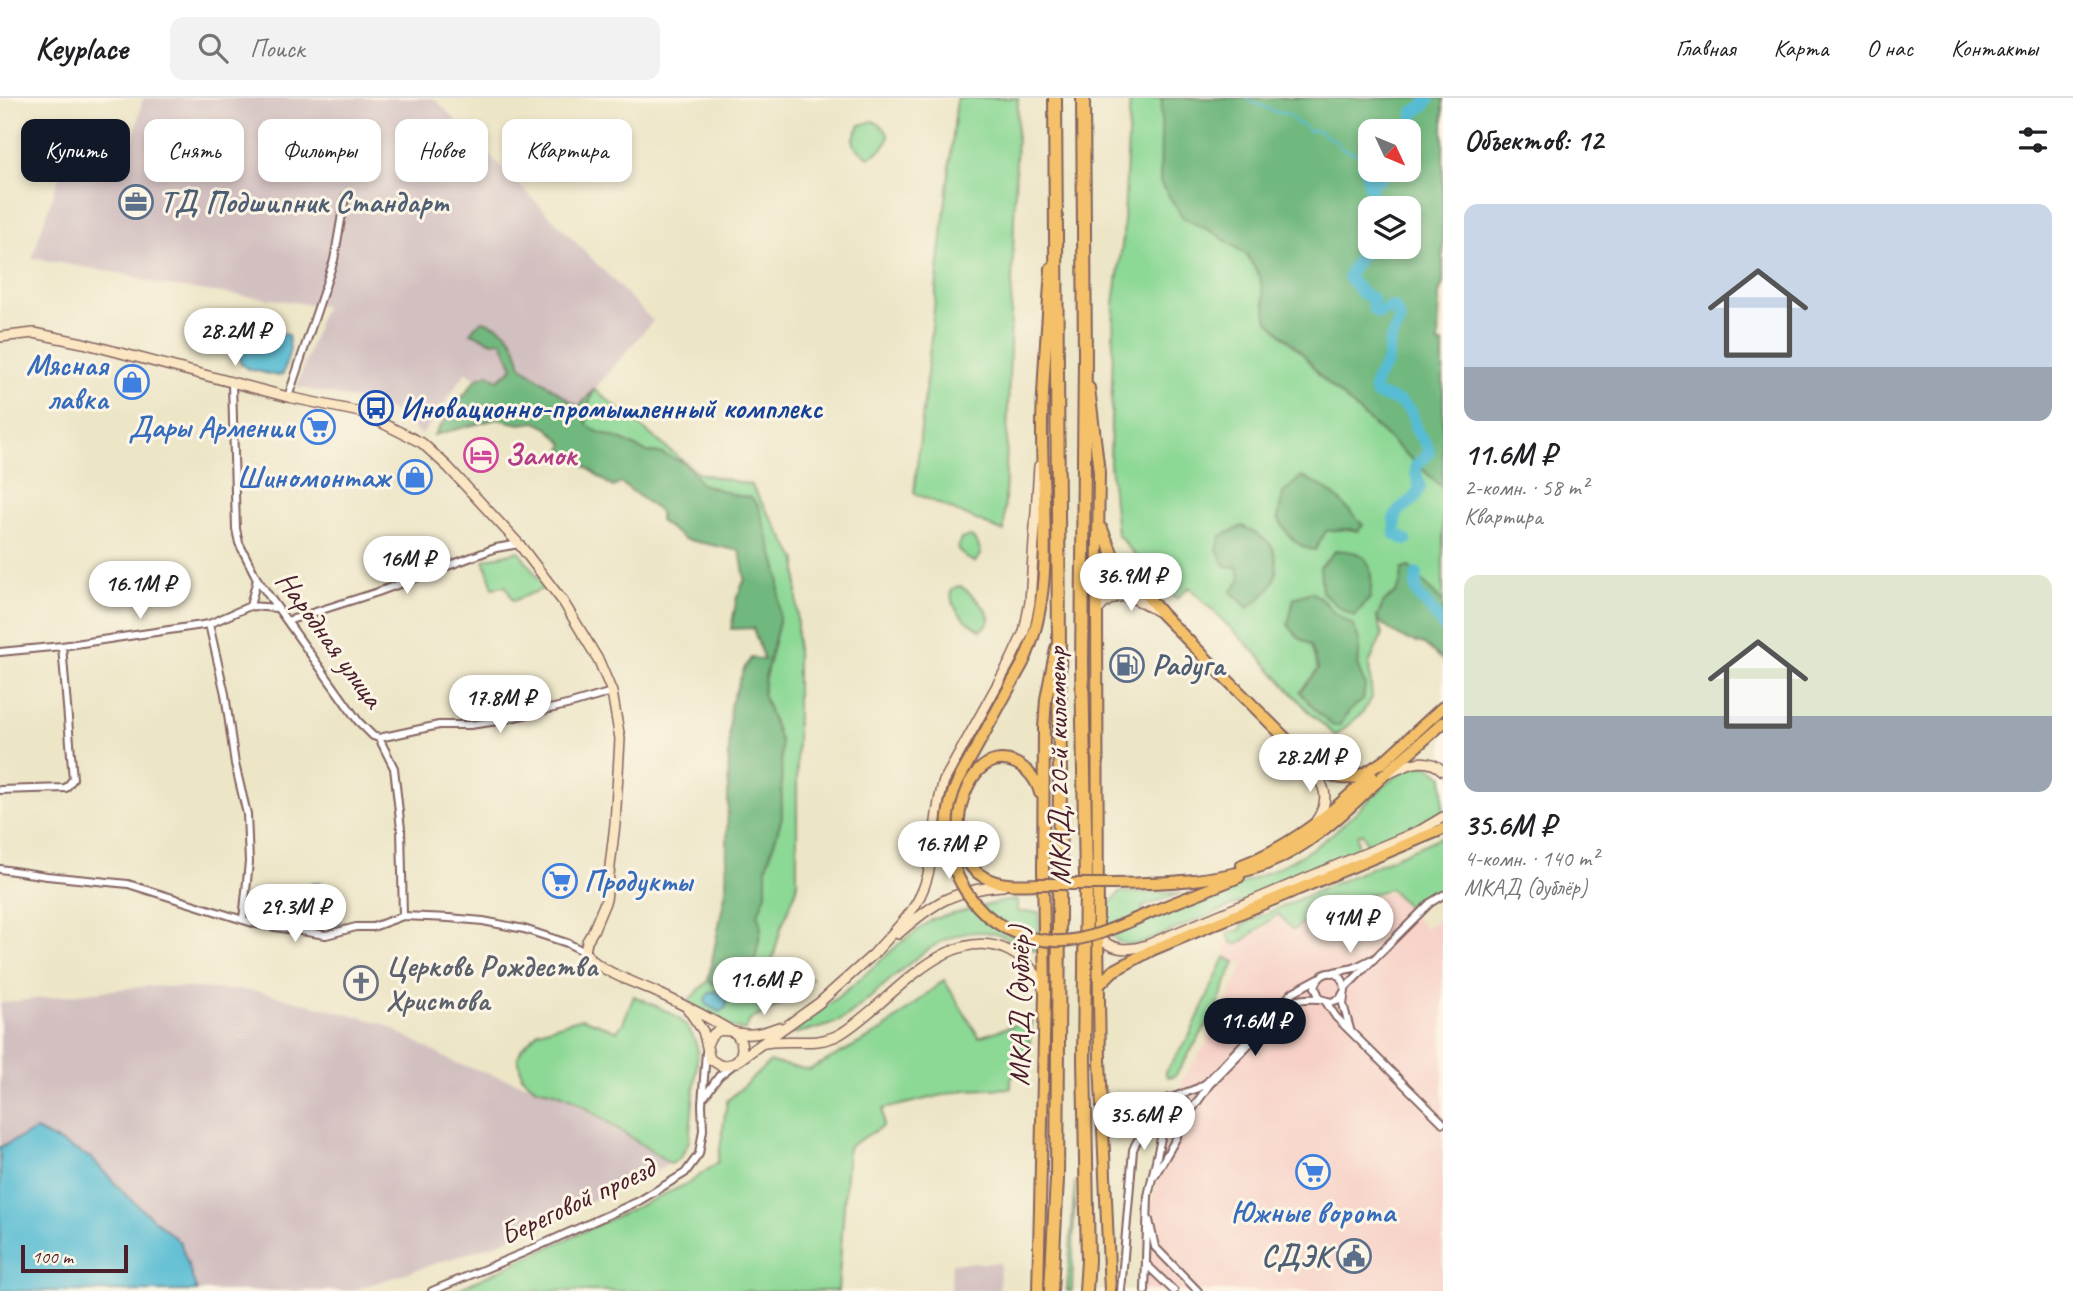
<!DOCTYPE html>
<html lang="ru">
<head>
<meta charset="utf-8">
<style>
  body { margin:0; font-family:Caveat,sans-serif; background:#f2f2f2; color:#202124; height:100vh; display:flex; flex-direction:column; font-size:26px; white-space:nowrap }
  * { box-sizing:border-box; margin:0 }
  p { font-size:23px; color:#757577 }
  .icon { flex:none; width:38px; height:38px; fill:none; stroke:currentColor; stroke-width:2; stroke-linecap:round; stroke-linejoin:round }
  .map { position:relative; flex:1; overflow:hidden }
  .drawer { display:flex; flex-direction:column; background:#fff; width:630px }
  .drawer>* { flex:none }
  .top-card { position:absolute; left:21px; top:21px; width:665px; height:63px; display:flex; gap:14px }
  .needle { width:46px; rotate:134deg }
  .buttons { position:absolute; left:1358px; top:21px; display:grid; gap:14px }
  .buttons a { display:grid; place-items:center; width:63px; height:63px; border-radius:14px; background:#fff; box-shadow:0 4px 10px #0003; font-size:35px }
  .scale { position:absolute; left:21px; bottom:18px; width:107px; box-sizing:border-box; padding-left:7px; border:4px solid #4a1f2b; border-top:0; font-size:19px; line-height:24px; white-space:nowrap; color:#4a1f2b; -webkit-text-stroke:5px #fcf5e5; paint-order:stroke }
  .price { position:absolute; translate:-50% -60px; padding:0 16px; border-radius:24px; background:#fff; color:#222; font-size:23px; line-height:46px; filter:drop-shadow(0 2px 4px #0008) }
  .price::after { content:''; position:absolute; left:50%; top:42px; width:21px; height:16px; margin-left:-10px; background:inherit; clip-path:polygon(0 0,100% 0,50% 100%) }
  .price.on { background:#111827; color:#fff }
  ul { padding:0; list-style:none }
  li { display:grid; align-content:center; gap:14px; height:371px; padding:0 21px }
  li span { display:grid; place-items:center; height:217px; border-radius:14px; color:#555 }
  li>.icon { margin-inline-start:auto }
  span .icon { width:126px; height:126px; fill:#fffc; stroke-width:1 }
  li b { font-size:30px }
  h2 { display:flex; justify-content:space-between; align-items:center; height:84px; padding:0 21px; font-size:30px }
  .chip { padding:0 24px; border-radius:14px; background:#fff; box-shadow:0 4px 10px #0003; font-size:24px; line-height:63px }
  .chip.on { background:#111827; color:#fff }
  header { display:flex; align-items:center; gap:42px; box-sizing:border-box; height:98px; padding:0 35px; background:#fff; border-bottom:2px solid #e0e0e0 }
  header strong { font-size:33px }
  nav { display:flex; gap:38px; margin-inline-start:auto; font-size:24px }
  .search { width:490px; height:63px; background:#f2f2f2; display:flex; align-items:center; gap:18px; box-sizing:border-box; padding:0 24px; border-radius:14px; color:#757577; font-size:26px }
  main { display:flex; flex:1; min-height:0 }
  .map>svg:first-child { display:block }
</style>
</head>
<body>
<header>
<strong>Keyplace</strong>
<div class="search"><svg class="icon" aria-label="search" viewBox="0 0 24 24"><circle cx="10" cy="10" r="6"/><path d="M15 15l6 6"/></svg>Поиск</div>
<nav><a>Главная</a><a>Карта</a><a>О нас</a><a>Контакты</a></nav>
</header>
<main>
<div class="map">
<svg width="1443" height="1193" viewBox="0 0 1443 1193">
  <rect width="100%" height="100%" fill="#fcf5e5"/>
  <filter id="ink" filterUnits="userSpaceOnUse"><feTurbulence type="fractalNoise" baseFrequency=".0143" numOctaves="2"/><feDisplacementMap in="SourceGraphic" scale="14" xChannelSelector="R" yChannelSelector="G"/><feConvolveMatrix kernelMatrix="1 2 1 2 8 2 1 2 1" color-interpolation-filters="sRGB"/></filter>
  <filter id="wash" filterUnits="userSpaceOnUse"><feTurbulence type="fractalNoise" baseFrequency=".00686" numOctaves="4" result="noise"/><feDisplacementMap in="SourceGraphic" scale="28" xChannelSelector="R" yChannelSelector="G"/><feGaussianBlur stdDeviation="1.57" result="paint"/><feColorMatrix in="noise" values="0 0 0 0 0 0 0 0 0 0 0 0 0 0 0 0 0 1.4 0 .05"/><feComposite in="paint" operator="in"/></filter>
  <g filter="url(#wash)">
    <rect width="100%" height="100%" fill="#ece5c6"/>
    <path fill="#f7d1c8" d="M1391,794L1425,830L1443,818V1193H1142L1145,1135L1183,981L1204,950L1244,867L1227,860L1224,845L1240,847L1278,819L1293,833L1330,810Z"/>
    <path fill="#d2bfc0" d="M143,0H434L653,223L579,309L521,268L518,250L491,225L482,223L475,228L502,243L513,270L498,282L487,277L476,281L466,274L422,337L383,307L297,289L324,208L160,187L128,177L32,160L64,64L93,42L132,47Z
      M148,888L258,893L382,925L453,964L503,980L555,994L574,1002L671,1066L496,1146L351,1193H197L180,1144L128,1099L91,1060L36,1032L0,1049V905Z
      M952,1165H1000L999,1193H951Z"/>
    <path fill="#8cd895" stroke="#6b7c60" stroke-width="2" d="M957,0H1018L1004,434L914,395Z
      M1130,0H1162V10L1183,120L1213,134L1247,157L1260,179L1268,223L1304,257L1320,278L1443,390V505L1409,470L1396,495L1389,499L1377,518L1382,537L1369,566L1372,600L1362,615L1336,638L1311,616L1259,558L1189,489L1177,501L1161,487L1117,436L1110,365L1114,206L1123,140Z
      M873,23C898,35 889,49 869,59L855,49L853,41L860,27Z
      M594,291L698,375L751,387L797,462V790L781,830L771,868L780,882L790,887L812,880L779,908L750,922L745,933C723,928 705,918 688,903L708,883L719,887L726,895L746,891L752,880L761,829L758,816L766,795V770L782,719L777,633L763,596L764,583L779,524L751,399L738,398L701,386L660,355L647,354L635,349L622,342L598,334L587,327L586,314Z
      M970,438C977,443 980,448 981,457L975,464L966,460L957,450L961,441Z
      M519,453L545,490L513,503L506,488L493,490L484,462Z
      M961,488C972,498 1005,520 980,532C966,523 950,511 951,493L956,489Z
      M1419,667L1429,668L1443,678V715L1441,718L1374,750L1368,748L1362,735L1357,737L1359,756L1142,845C1112,851 1107,835 1107,809L1120,794L1181,795L1142,809L1147,821C1199,801 1256,784 1305,755C1328,741 1348,722 1367,704C1384,689 1397,673 1419,667Z
      M1443,738V789L1422,802L1412,813L1390,791L1332,806L1293,832L1278,816L1239,846L1232,845L1227,835L1242,831L1241,828L1256,820Z
      M1008,802H1017V814H1039L1040,849L1036,853C1021,846 1006,838 991,835C935,824 887,891 846,919C829,930 809,932 790,936L787,934L789,931L813,918L852,888L899,846L933,821Z
      M1225,859L1235,864L1213,917L1175,978L1168,979L1166,976V973L1190,937Z
      M944,882L979,939L1032,921L1028,957L1011,981V990L965,992L883,1011V1028L848,1049L838,1193H454L689,1085L718,1064L727,1003L770,964L809,972L880,934Z
      M634,898C664,912 691,918 698,954L689,1043L681,1059L671,1066L574,1002L555,994L536,990L522,979L518,959L522,950L539,933L582,920L617,933L623,925Z
      M1075,1083L1072,1193H1067Z"/>
    <path fill="#71b87e" stroke="#5e6c54" stroke-width="2" fill-rule="evenodd" d="M1162,0H1443V185L1439,196L1438,246H1443V390L1320,278L1304,257L1268,223L1260,179L1247,157L1213,134L1183,120L1160,84ZM1370,33H1409V72H1370ZM1370,110H1409V149H1370Z
      M482,223C509,229 516,243 521,268L579,309L594,291L586,314L587,327L598,334L622,342L635,349L647,354L660,355L685,365L701,386L738,398L751,399L759,409L777,470L779,483V524L764,583L763,596L781,645L782,719L766,770V796L758,816L761,829L752,880L746,891L737,900C726,895 719,887 708,883L726,792L730,608L744,571L751,560L764,562L753,530L731,531L737,499L745,481L740,453L684,441L660,423V414L621,385L613,389L562,351L564,346L548,330L536,324L520,326L497,321L434,337L476,281L488,276L498,282L513,270L502,243L493,244L471,235L475,228Z
      M1301,379C1328,387 1344,407 1363,427L1358,433L1348,431L1326,433L1315,452C1296,450 1287,436 1278,420L1283,395Z
      M1243,428C1251,433 1261,438 1268,444C1273,448 1276,457 1276,464C1279,487 1265,497 1248,510L1231,494L1241,481L1237,469L1226,468L1217,452L1221,438Z
      M1336,452C1343,453 1353,453 1359,456C1374,464 1372,487 1370,500L1354,518L1340,510L1322,494L1320,469Z
      M1409,469L1443,505V562L1424,546L1405,541L1394,535L1379,523L1377,519L1384,504L1396,495L1401,484L1402,471Z
      M1311,494L1321,500L1334,515L1353,527L1360,544L1358,570L1365,587L1363,602L1350,612L1340,627L1333,628L1318,615L1300,594L1318,571L1311,547L1299,540L1288,527L1294,500Z"/>
    <path fill="#56bcd3" stroke="#506e7f" stroke-width="2" d="M260,229L288,237L290,252L283,276L278,278L248,271L241,266C235,249 244,236 260,229Z
      M319,785L337,816L340,827H314L306,798L311,786Z
      M716,893L727,900L726,910L720,914L708,908L705,904C706,896 709,894 716,893Z
      M36,1032L91,1060L128,1099L180,1144L197,1193H0V1049Z"/>
    <g fill="none" stroke-linecap="round" stroke-linejoin="round">
      <path stroke="#56bcd3" stroke-width="2" d="M1248,0L1250,3L1278,15H1284L1292,18L1296,25L1304,28L1308,33L1318,32L1328,40C1336,39 1336,44 1340,50L1360,57L1364,67"/>
      <path stroke="#56bcd3" stroke-width="12" d="M1409,49L1418,32L1413,22V14L1424,8L1429,0
        M1370,65L1364,67L1373,101L1372,104H1367C1358,116 1370,129 1368,143C1365,158 1351,165 1349,180L1361,194L1373,201L1374,212L1379,215L1390,209H1394L1400,221L1390,244L1387,265L1377,280L1374,290L1376,296C1390,301 1407,303 1413,319C1415,323 1414,327 1416,331C1420,341 1428,343 1429,355L1416,368V375L1420,389L1414,401L1400,411L1394,421L1396,425L1395,436L1406,442
        M1372,72L1375,84L1387,74
        M1417,476C1414,494 1416,496 1428,508C1434,514 1438,522 1443,528"/>
    </g>
  </g>
  <g filter="url(#ink)">
    <g fill="none" stroke-linecap="round" stroke-linejoin="round">
      <g stroke="#836461" stroke-width="10">
        <path id="street" d="M232,285L236,431L239,445L257,481L358,623L373,638L379,640L394,670L401,731L403,818
          M288,299L334,162L345,99
          M250,508L257,481
          M287,523L378,494L496,450L519,446
          M209,526L225,596L235,666L247,716L249,764L243,822
          M0,554L62,548L209,526L250,508L277,510
          M379,640L439,627H470L498,623L571,606L612,594
          M0,692L66,690L73,681L62,548
          M0,771L47,778L128,786L256,826L326,837L356,829H373L403,818L449,820L483,823L524,831L567,845L585,854
          M1334,874L1354,870L1370,862
          M1345,890L1430,805L1443,797
          M1345,892L1340,901L1331,904L1320,901L1315,889C1321,868 1344,871 1345,892L1343,906L1350,931
          M1326,904L1336,919L1443,1025
          M1271,923C1290,904 1293,899 1320,901
          M705,998L719,978L733,967
          M1174,999L1198,990L1206,985L1293,894L1319,880
          M1189,1016L1209,987L1264,931
          M1155,1077L1177,1039L1178,1030L1186,1025L1189,1016L1185,1004C1177,997 1167,998 1160,1006L1158,1018C1162,1027 1168,1031 1178,1030
          M1149,1122L1155,1149L1198,1193
          M1146,1166L1174,1193
          M432,1193L523,1155L639,1103L685,1075L699,1056L703,1032L702,1006L706,954
          M1121,1193L1133,1052C1138,1037 1149,1032 1162,1025
          M1145,1193L1148,1098L1164,1027"/>
      </g>
      <g stroke="#836461" stroke-width="12">
        <path id="secondary" d="M0,239L34,235L83,245L288,299L360,314L422,345L448,369L519,446L564,505L599,563L612,594L620,641L615,726L606,802L593,833L587,843L585,854C598,874 638,885 660,896C686,908 712,921 736,936C745,947 743,956 735,965L721,968L710,961L703,933L687,910
          M1097,513C1117,489 1134,499 1157,513
          M1310,666C1324,687 1332,700 1316,723
          M1390,675C1408,666 1427,657 1443,673
          M898,836C934,804 954,792 1003,788
          M1098,839C1113,853 1128,853 1147,847L1421,732L1443,719
          M873,857C889,838 911,819 921,796C937,763 932,719 944,683L1011,562L1024,534L1030,504L1039,368
          M761,946C787,939 815,950 840,936C887,909 947,821 1009,853C1026,862 1037,874 1044,892
          M707,947C715,924 729,935 745,936C757,937 768,933 779,929
          M739,962L819,905L876,854"/>
      </g>
      <g stroke="#836461" stroke-width="14">
        <path id="primary" d="M1089,290L1099,374L1097,513L1098,839L1100,962L1110,1193
          M1102,431L1113,457L1162,516L1307,662C1341,687 1351,686 1385,662
          M1382,665L1443,609
          M958,683L1023,565C1057,495 1041,403 1042,326C1043,274 1048,222 1051,170
          M1242,767C1293,747 1333,714 1371,677
          M1037,786C1019,787 1000,788 984,779C948,760 954,700 978,673C1001,649 1033,668 1040,695
          M1111,786C1160,785 1217,784 1264,767C1311,749 1347,712 1383,678C1403,660 1423,643 1443,625
          M1154,813L1239,779
          M1099,887L1113,873L1152,852L1443,731
          M1038,1193L1045,897L1043,772L1044,630L1046,601L1056,550"/>
      </g>
      <g stroke="#836461" stroke-width="16">
        <path id="highway" d="M1083,0L1085,260L1082,567L1086,781L1084,962L1088,1162L1086,1193
          M1051,1193L1057,1081L1060,683L1055,0"/>
      </g>
      <use href="#street" stroke="#fff" stroke-width="6"/>
      <use href="#secondary" stroke="#fbe6c3" stroke-width="9"/>
      <use href="#primary" stroke="#f4c16a" stroke-width="10"/>
      <use href="#highway" stroke="#f4c16a" stroke-width="12"/>
      <g stroke="#836461" stroke-width="14" stroke-linecap="butt">
        <path id="primary-bridge" d="M958,683C923,758 978,847 1063,843C1095,841 1125,825 1154,813
          M1037,786H1111"/>
      </g>
      <use href="#primary-bridge" stroke="#f4c16a" stroke-width="10"/>
    </g>
  </g>
  <defs>
    <g id="office-ring" transform="scale(1.75)"><circle r="9.5" fill="#fcf5e5" stroke="#5c6f8a" stroke-width="1.5"/><path d="M-6-3h4V-5.5h4V-3h4V5H-6ZM-1-4.5V-3h2v-1.5ZM-6 0V1H6V0Z" fill="#5c6f8a"/></g>
    <g id="shop-ring" transform="scale(1.75)"><circle r="9.5" fill="#fcf5e5" stroke="#3f7fe0" stroke-width="1.5"/><path d="M-5-2.5h2.3a2.7 3.5 0 0 1 5.4 0H5L5.5 6h-11ZM-1.5-2.5h3a1.5 2.3 0 0 0-3 0Z" fill="#3f7fe0"/></g>
    <g id="bus-ring" transform="scale(1.75)"><circle r="9.5" fill="#fcf5e5" stroke="#1a4fb4" stroke-width="1.5"/><path d="M-5-6H5V4H4V6H2V4H-2V6H-4V4H-5ZM-3.5-4V0h7V-4ZM-3.5 1.2v1.5H-2V1.2ZM2 1.2v1.5H3.5V1.2Z" fill="#1a4fb4"/></g>
    <g id="supermarket-ring" transform="scale(1.75)"><circle r="9.5" fill="#fcf5e5" stroke="#3f7fe0" stroke-width="1.5"/><path d="M-6-5.5h2.5l.6 2H6L4.5 2H-2.5L-4.4-4H-6ZM-1.5 3.2a1.3 1.3 0 1 0 .1 0ZM3 3.2a1.3 1.3 0 1 0 .1 0Z" fill="#3f7fe0"/></g>
    <g id="hotel-ring" transform="scale(1.75)"><circle r="9.5" fill="#fcf5e5" stroke="#d1479c" stroke-width="1.5"/><path d="M-6-4.5h1.5V1H6V5H4.5V3h-9V5H-6ZM-4 0a1.8 1.8 0 1 1 3.6 0ZM.5 0V-2.5h3Q6-2.5 6 0Z" fill="#d1479c"/></g>
    <g id="fuel-ring" transform="scale(1.75)"><circle r="9.5" fill="#fcf5e5" stroke="#5c6f8a" stroke-width="1.5"/><path d="M-5.5-6h7V0h2V4h1.3V-2.5L3-4.5l.8-.8L6-3V5H2.5V1h-1V6h-7ZM-4.2-4.7v3.2H.2V-4.7Z" fill="#5c6f8a"/></g>
    <g id="church-ring" transform="scale(1.75)"><circle r="9.5" fill="#fcf5e5" stroke="#6b7280" stroke-width="1.5"/><path d="M-1.2-6h2.4v3.5h3.3v2.4h-3.3V6h-2.4V-.1h-3.3v-2.4h3.3Z" fill="#6b7280"/></g>
    <g id="civic-ring" transform="scale(1.75)"><circle r="9.5" fill="#fcf5e5" stroke="#5c6f8a" stroke-width="1.5"/><path d="M-.6-6.5H3V-4.5H.6V-3L4-1V1h2V6H-6V1h2V-1L-.6-3ZM-1.2 2.5V6h2.4V2.5Z" fill="#5c6f8a"/></g>
  </defs>
  <g fill-rule="evenodd">
    <use href="#office-ring" x="136" y="104"/>
    <use href="#shop-ring" x="132" y="284"/>
    <use href="#bus-ring" x="376" y="310"/>
    <use href="#supermarket-ring" x="318" y="329"/>
    <use href="#hotel-ring" x="481" y="357"/>
    <use href="#shop-ring" x="415" y="379"/>
    <use href="#fuel-ring" x="1127" y="567"/>
    <use href="#supermarket-ring" x="560" y="783"/>
    <use href="#church-ring" x="361" y="885"/>
    <use href="#supermarket-ring" x="1313" y="1074"/>
    <use href="#civic-ring" x="1354" y="1158"/>
  </g>
  <g text-anchor="middle" dominant-baseline="central" stroke-width="6" stroke-linejoin="round" paint-order="stroke">
    <g font-size="30" font-weight="bold" fill="#4e5e75" stroke="#fcf5e5" text-anchor="start">
      <text x="160" y="104">ТД Подшипник Стандарт</text>
      <text x="1152" y="567">Радуга</text>
      <text x="1330" y="1158" text-anchor="end">СДЭК</text>
    </g>
    <g font-size="30" font-weight="bold" fill="#366cbe" stroke="#fcf5e5" text-anchor="end">
      <text x="108" y="267">Мясная<tspan x="108" dy="34">лавка</tspan></text>
      <text x="294" y="329">Дары Армении</text>
      <text x="390" y="379">Шиномонтаж</text>
      <text x="584" y="783" text-anchor="start">Продукты</text>
      <text x="1313" y="1114" text-anchor="middle">Южные ворота</text>
    </g>
    <g font-size="30" font-weight="bold" fill="#164399" stroke="#fcf5e5" text-anchor="start">
      <text x="400" y="310">Иновационно-промышленный комплекс</text>
    </g>
    <g font-size="30" font-weight="bold" fill="#b23c85" stroke="#fcf5e5" text-anchor="start">
      <text x="505" y="357">Замок</text>
    </g>
    <g font-size="30" fill="#4a1f2b" stroke="#fcf5e5">
      <text transform="translate(330 541) rotate(54)">Народная улица</text>
      <text transform="translate(1058 668) rotate(-91)">МКАД, 20-й километр</text>
      <text transform="translate(1019 908) rotate(-90)">МКАД (дублёр)</text>
      <text transform="translate(577 1103) rotate(-25)">Береговой проезд</text>
    </g>
    <g font-size="30" font-weight="bold" fill="#5b616d" stroke="#fcf5e5" text-anchor="start">
      <text x="386" y="868">Церковь Рождества<tspan x="386" dy="34">Христова</tspan></text>
    </g>
  </g>
</svg>
<div class="buttons">
<a><svg class="needle" viewBox="-14 -14 28 28"><path d="M0-13l5 13h-10z" fill="#e53935"/><path d="M0 13l5-13h-10z" fill="#757577"/></svg></a>
<a><svg class="icon" aria-label="layers" viewBox="0 0 24 24"><path d="M12 4l9 5-9 5-9-5zM3 14l9 5 9-5"/></svg></a>
</div>
<div class="scale">100 m</div>
<b class="price" style="left:235px;top:270px">28.2M ₽</b>
<b class="price" style="left:407px;top:498px">16M ₽</b>
<b class="price" style="left:1131px;top:515px">36.9M ₽</b>
<b class="price" style="left:140px;top:523px">16.1M ₽</b>
<b class="price" style="left:500px;top:637px">17.8M ₽</b>
<b class="price" style="left:1310px;top:696px">28.2M ₽</b>
<b class="price" style="left:949px;top:783px">16.7M ₽</b>
<b class="price" style="left:295px;top:846px">29.3M ₽</b>
<b class="price" style="left:1350px;top:857px">41M ₽</b>
<b class="price" style="left:764px;top:919px">11.6M ₽</b>
<b class="price on" style="left:1255px;top:960px">11.6M ₽</b>
<b class="price" style="left:1144px;top:1054px">35.6M ₽</b>
<div class="top-card">
<a class="chip on">Купить</a>
<a class="chip">Снять</a>
<a class="chip">Фильтры</a>
<a class="chip">Новое</a>
<a class="chip">Квартира</a>
</div>
</div>
<section class="drawer">
<h2>Объектов: 12<svg class="icon" aria-label="filters" viewBox="0 0 24 24"><path d="M4 7h16M4 17h16"/><circle cx="9" cy="7" r="2"/><circle cx="15" cy="17" r="2"/></svg></h2>
<ul>
<li><span style="background:linear-gradient(#c9d6e8 75%,#9aa5b1 0)"><svg class="icon" aria-label="home" viewBox="0 0 24 24"><path d="M3 11l9-7 9 7M6 9v11h12V9"/></svg></span><div><b>11.6M ₽</b><p>2-комн. · 58 m²</p><p>Квартира</p></div></li>
<li><span style="background:linear-gradient(#dfe7d0 65%,#9aa5b1 0)"><svg class="icon" aria-label="home" viewBox="0 0 24 24"><path d="M3 11l9-7 9 7M6 9v11h12V9"/></svg></span><div><b>35.6M ₽</b><p>4-комн. · 140 m²</p><p>МКАД (дублёр)</p></div></li>
</ul>
</section>
</main>
</body>
</html>
